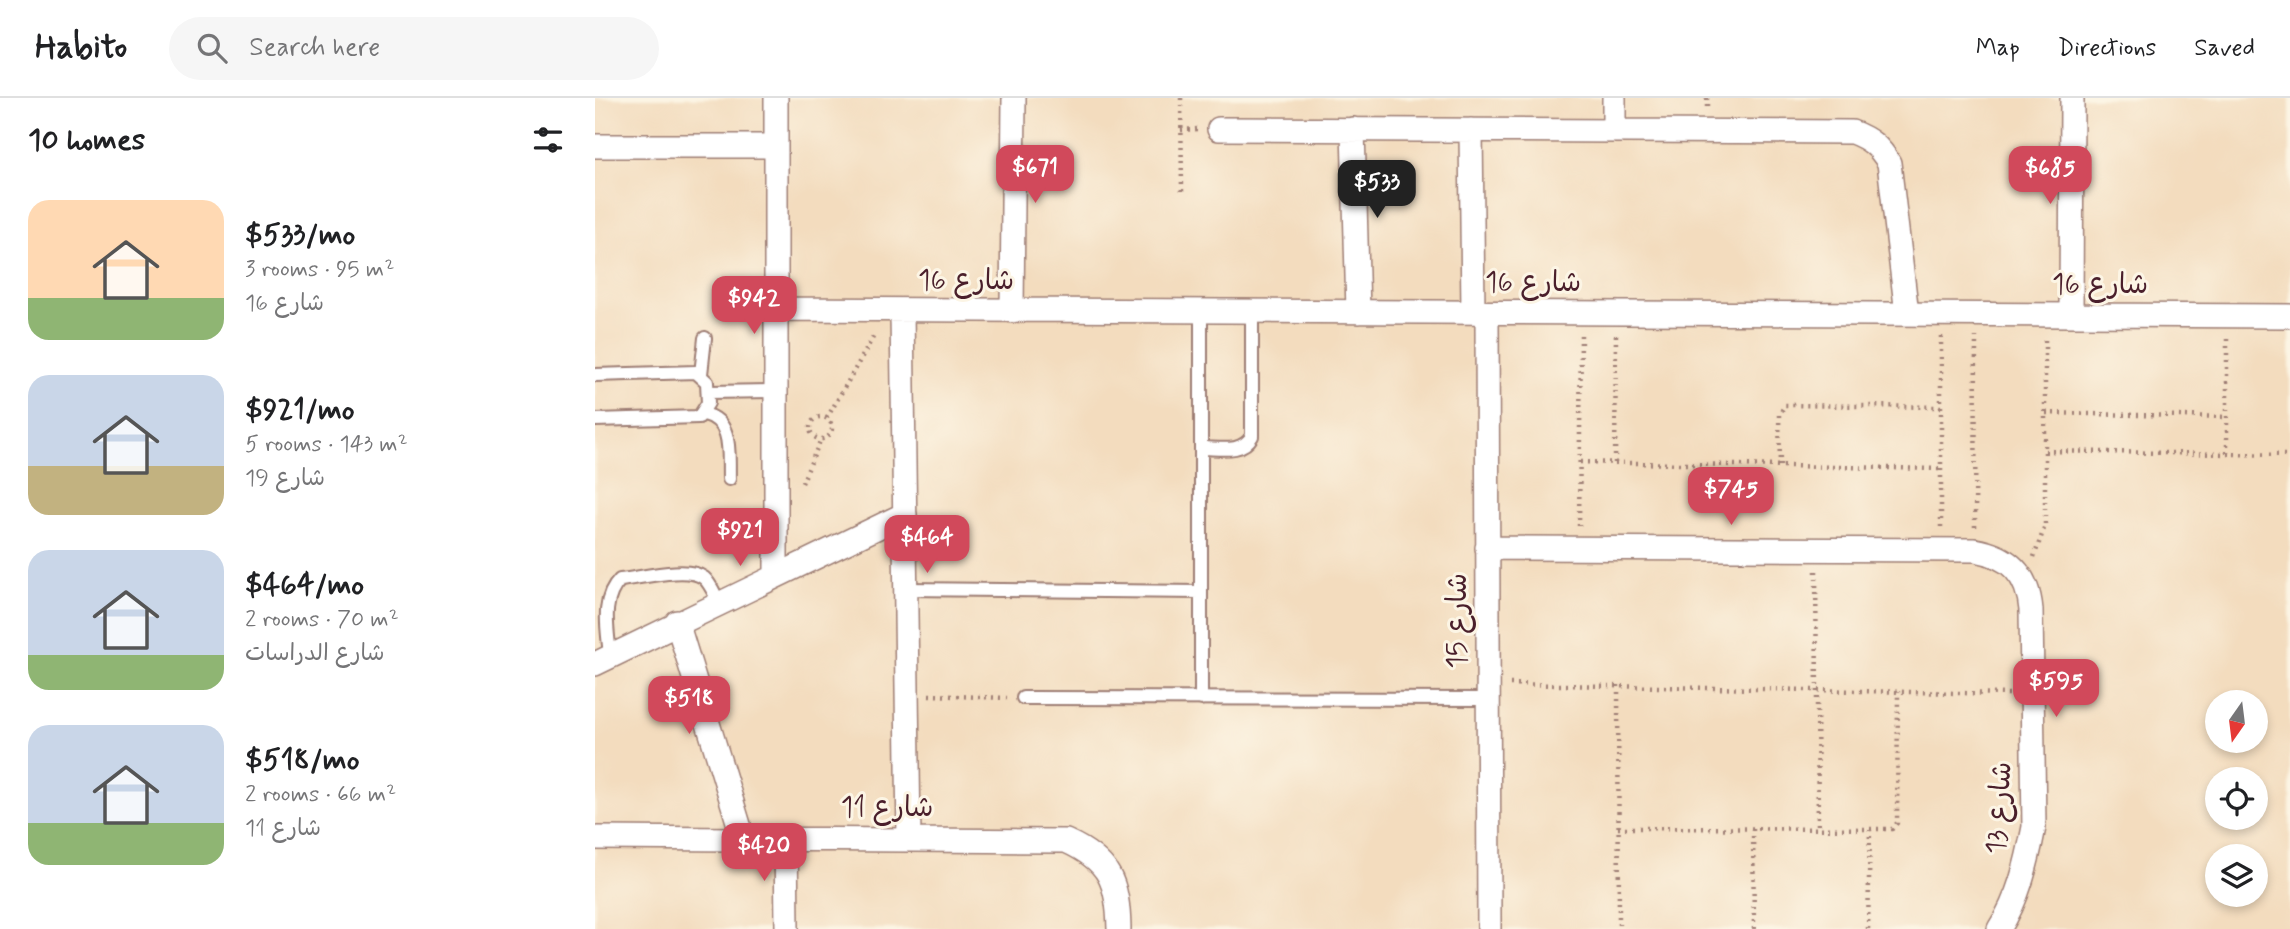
<!DOCTYPE html>
<html lang="en">
<head>
<meta charset="utf-8">
<style>
  body { margin:0; font-family:Mynerve,"Playpen Sans Arabic",sans-serif; background:#f6f6f6; color:#202124; height:100vh; display:flex; flex-direction:column; font-size:26px; white-space:nowrap }
  * { box-sizing:border-box; margin:0 }
  p { font-size:23px; color:#757577 }
  .icon { flex:none; width:38px; height:38px; fill:none; stroke:currentColor; stroke-width:2; stroke-linecap:round; stroke-linejoin:round }
  .map { position:relative; flex:1; overflow:hidden }
  .side { display:flex; flex-direction:column; background:#fff; width:595px }
  .side>* { flex:none }
  .needle { width:46px; rotate:194deg }
  .fabs { position:absolute; left:1610px; top:592px; display:grid; gap:14px }
  .fabs a { display:grid; place-items:center; width:63px; height:63px; border-radius:50%; background:#fff; box-shadow:0 4px 10px #0003; font-size:35px }
  .price { position:absolute; translate:-50% -60px; padding:0 16px; border-radius:14px; background:#d1495b; color:#fff; font-size:23px; line-height:46px; filter:drop-shadow(0 2px 4px #0008) }
  .price::after { content:''; position:absolute; left:50%; top:42px; width:21px; height:16px; margin-left:-10px; background:inherit; clip-path:polygon(0 0,100% 0,50% 100%) }
  .price.on { background:#222; color:#fff }
  ul { padding:0; list-style:none }
  li { display:flex; align-items:center; gap:21px; height:175px; padding:0 28px }
  li span { display:grid; place-items:center; flex:none; width:196px; height:140px; border-radius:21px; color:#555 }
  li>.icon { margin-inline-start:auto }
  span .icon { width:84px; height:84px; fill:#fffc; stroke-width:1 }
  li b { font-size:30px }
  h2 { display:flex; justify-content:space-between; align-items:center; height:84px; padding:0 28px; font-size:30px }
  header { display:flex; align-items:center; gap:42px; box-sizing:border-box; height:98px; padding:0 35px; background:#fff; border-bottom:2px solid #e0e0e0 }
  header strong { font-size:33px }
  nav { display:flex; gap:38px; margin-inline-start:auto; font-size:24px }
  .search { width:490px; height:63px; background:#f6f6f6; display:flex; align-items:center; gap:18px; box-sizing:border-box; padding:0 24px; border-radius:38px; color:#757577; font-size:26px }
  main { display:flex; flex:1; min-height:0 }
  .map>svg:first-child { display:block }
</style>
</head>
<body>
<header>
<strong>Habito</strong>
<div class="search"><svg class="icon" aria-label="search" viewBox="0 0 24 24"><circle cx="10" cy="10" r="6"/><path d="M15 15l6 6"/></svg>Search here</div>
<nav><a>Map</a><a>Directions</a><a>Saved</a></nav>
</header>
<main>
<section class="side">
<h2>10 homes<svg class="icon" aria-label="filters" viewBox="0 0 24 24"><path d="M4 7h16M4 17h16"/><circle cx="9" cy="7" r="2"/><circle cx="15" cy="17" r="2"/></svg></h2>
<ul>
<li><span style="background:linear-gradient(#ffd9b3 70%,#8fb573 0)"><svg class="icon" aria-label="home" viewBox="0 0 24 24"><path d="M3 11l9-7 9 7M6 9v11h12V9"/></svg></span><div><b>$533/mo</b><p>3 rooms · 95 m²</p><p>شارع 16</p></div></li>
<li><span style="background:linear-gradient(#c9d6e8 65%,#c2b280 0)"><svg class="icon" aria-label="home" viewBox="0 0 24 24"><path d="M3 11l9-7 9 7M6 9v11h12V9"/></svg></span><div><b>$921/mo</b><p>5 rooms · 143 m²</p><p>شارع 19</p></div></li>
<li><span style="background:linear-gradient(#c9d6e8 75%,#8fb573 0)"><svg class="icon" aria-label="home" viewBox="0 0 24 24"><path d="M3 11l9-7 9 7M6 9v11h12V9"/></svg></span><div><b>$464/mo</b><p>2 rooms · 70 m²</p><p>شارع الدراسات</p></div></li>
<li><span style="background:linear-gradient(#c9d6e8 70%,#8fb573 0)"><svg class="icon" aria-label="home" viewBox="0 0 24 24"><path d="M3 11l9-7 9 7M6 9v11h12V9"/></svg></span><div><b>$518/mo</b><p>2 rooms · 66 m²</p><p>شارع 11</p></div></li>
</ul>
</section>
<div class="map">
<svg width="1695" height="831" viewBox="0 0 1695 831">
  <rect width="100%" height="100%" fill="#fcf5e5"/>
  <filter id="ink" filterUnits="userSpaceOnUse"><feTurbulence type="fractalNoise" baseFrequency=".0143" numOctaves="2"/><feDisplacementMap in="SourceGraphic" scale="14" xChannelSelector="R" yChannelSelector="G"/><feConvolveMatrix kernelMatrix="1 2 1 2 8 2 1 2 1" color-interpolation-filters="sRGB"/></filter>
  <filter id="wash" filterUnits="userSpaceOnUse"><feTurbulence type="fractalNoise" baseFrequency=".00686" numOctaves="4" result="noise"/><feDisplacementMap in="SourceGraphic" scale="28" xChannelSelector="R" yChannelSelector="G"/><feGaussianBlur stdDeviation="1.57" result="paint"/><feColorMatrix in="noise" values="0 0 0 0 0 0 0 0 0 0 0 0 0 0 0 0 0 1.4 0 .05"/><feComposite in="paint" operator="in"/></filter>
  <g filter="url(#wash)">
    <rect width="100%" height="100%" fill="#f3dcbe"/>
  </g>
  <g filter="url(#ink)">
    <g fill="none" stroke-linecap="round" stroke-linejoin="round">
      <g stroke="#9e7e74" stroke-width="16">
        <path id="lane" d="M606,214V601
          M106,276L110,240
          M0,277L101,274L112,284L113,305L104,319L0,322
          M113,294L181,293
          M109,316C139,323 133,356 134,381
          M606,350C624,350 647,356 657,338V213
          M310,491L606,494
          M15,558C13,532 5,502 25,482C45,480 93,467 109,480C115,485 120,497 124,504
          M428,600L893,601"/>
      </g>
      <g stroke="#9e7e74" stroke-width="26">
        <path id="street" d="M181,0V477
          M1019,0V33
          M624,31L1257,34C1275,41 1284,48 1294,65L1312,216
          M758,31L763,214
          M876,32L878,214
          M0,48H181
          M181,211L1695,218
          M307,213L314,741
          M417,213L419,0
          M892,215L894,831
          M1476,217L1477,0
          M892,450L1380,452C1415,458 1433,477 1436,512L1439,729C1432,765 1424,800 1404,831
          M82,524L148,740
          M0,566L310,416
          M191,739L192,831
          M0,740L471,743C515,763 523,784 524,831"/>
      </g>
      <path stroke="#9e7e74" stroke-width="4.5" stroke-dasharray="2 5" stroke-linecap="butt" d="M586,0L587,93
        M1112,0V11
        M586,32L603,31
        M1346,238V429
        M1632,241V355
        M1451,315L1632,319
        M215 330a11 11 0 1 1 22 0a11 11 0 1 1-22 0Z
        M232,320L280,236
        M1450,353L1695,357
        M985,364L1346,371
        M1020,365L1021,236
        M1185,368L1184,317L1190,307L1346,309
        M207,385L226,341
        M984,428L986,237
        M1380,429L1381,239
        M1439,459L1450,428V239
        M1221,473L1223,731
        M915,586L1414,596
        M1023,587L1024,831
        M334,597L412,600
        M1023,730L1297,731L1302,725L1303,593
        M1158,731L1159,831
        M1273,831L1275,732"/>
      <use href="#lane" stroke="#fff" stroke-width="12"/>
      <use href="#street" stroke="#fff" stroke-width="23"/>
    </g>
  </g>
  <g text-anchor="middle" dominant-baseline="central" stroke-width="6" stroke-linejoin="round" paint-order="stroke">
    <g font-size="28" fill="#4a1f2b" stroke="#fcf5e5">
      <text x="371" y="183">شارع 16</text>
      <text x="938" y="185">شارع 16</text>
      <text x="1505" y="187">شارع 16</text>
      <text transform="translate(863 523) rotate(-90)">شارع 15</text>
      <text x="292" y="710">شارع 11</text>
      <text transform="translate(1405 710) rotate(-86)">شارع 13</text>
    </g>
  </g>
</svg>
<div class="fabs">
<a><svg class="needle" viewBox="-14 -14 28 28"><path d="M0-13l5 13h-10z" fill="#e53935"/><path d="M0 13l5-13h-10z" fill="#757577"/></svg></a>
<a><svg class="icon" aria-label="locate" viewBox="0 0 24 24"><circle cx="12" cy="12" r="6"/><path d="M12 2v4M12 18v4M2 12h4M18 12h4"/></svg></a>
<a><svg class="icon" aria-label="layers" viewBox="0 0 24 24"><path d="M12 4l9 5-9 5-9-5zM3 14l9 5 9-5"/></svg></a>
</div>
<b class="price" style="left:440px;top:107px">$671</b>
<b class="price" style="left:1455px;top:108px">$685</b>
<b class="price on" style="left:782px;top:122px">$533</b>
<b class="price" style="left:159px;top:238px">$942</b>
<b class="price" style="left:1136px;top:429px">$745</b>
<b class="price" style="left:145px;top:470px">$921</b>
<b class="price" style="left:332px;top:477px">$464</b>
<b class="price" style="left:1461px;top:621px">$595</b>
<b class="price" style="left:94px;top:638px">$518</b>
<b class="price" style="left:169px;top:785px">$420</b>
</div>
</main>
</body>
</html>
